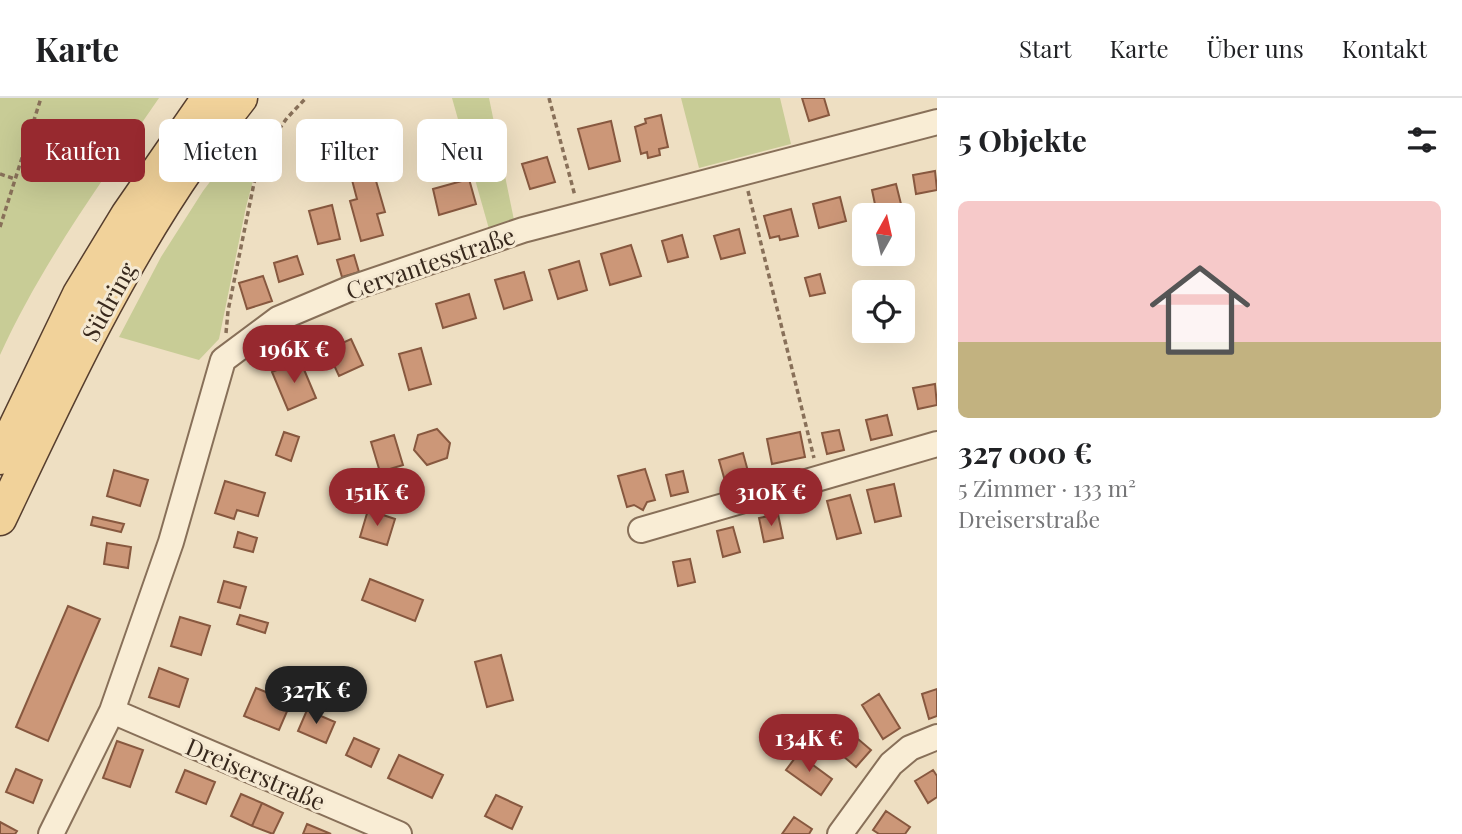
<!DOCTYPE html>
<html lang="de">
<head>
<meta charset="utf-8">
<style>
  body { margin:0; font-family:"Playfair Display",serif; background:#f6f6f6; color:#202124; height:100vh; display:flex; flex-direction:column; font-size:26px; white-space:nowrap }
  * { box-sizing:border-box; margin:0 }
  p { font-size:23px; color:#757577 }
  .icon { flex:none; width:38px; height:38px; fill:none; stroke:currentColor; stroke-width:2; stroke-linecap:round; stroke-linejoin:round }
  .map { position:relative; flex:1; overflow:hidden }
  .panel { display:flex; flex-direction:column; background:#fff; width:525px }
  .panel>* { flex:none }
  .top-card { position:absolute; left:21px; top:21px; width:665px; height:63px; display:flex; gap:14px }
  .needle { width:46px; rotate:8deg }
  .controls { position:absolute; left:852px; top:105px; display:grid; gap:14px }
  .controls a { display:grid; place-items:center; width:63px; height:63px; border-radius:10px; background:#fff; box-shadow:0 7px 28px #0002; font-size:35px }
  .price { position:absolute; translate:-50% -60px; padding:0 16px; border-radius:24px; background:#97292f; color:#fff; font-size:23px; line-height:46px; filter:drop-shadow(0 2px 4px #0008) }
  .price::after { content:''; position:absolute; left:50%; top:42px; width:21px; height:16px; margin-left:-10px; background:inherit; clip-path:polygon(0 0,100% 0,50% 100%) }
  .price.current { background:#222; color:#fff }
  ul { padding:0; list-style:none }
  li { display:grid; align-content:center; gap:14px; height:371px; padding:0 21px }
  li+li { border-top:2px solid #e0e0e0 }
  li span { display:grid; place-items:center; height:217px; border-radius:10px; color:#555 }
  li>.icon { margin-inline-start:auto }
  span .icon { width:126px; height:126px; fill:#fffc; stroke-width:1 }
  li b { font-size:30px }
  h2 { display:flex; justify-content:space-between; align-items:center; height:84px; padding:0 21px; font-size:30px }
  .chip { padding:0 24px; border-radius:10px; background:#fff; box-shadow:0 7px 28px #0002; font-size:24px; line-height:63px }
  .chip.current { background:#97292f; color:#fff }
  header { display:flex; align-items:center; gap:42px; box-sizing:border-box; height:98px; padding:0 35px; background:#fff; border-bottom:2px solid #e0e0e0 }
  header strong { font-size:33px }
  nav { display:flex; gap:38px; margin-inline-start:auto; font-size:24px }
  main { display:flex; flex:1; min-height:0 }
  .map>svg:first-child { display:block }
</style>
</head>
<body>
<header>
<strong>Karte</strong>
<nav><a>Start</a><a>Karte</a><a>Über uns</a><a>Kontakt</a></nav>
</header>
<main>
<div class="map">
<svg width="937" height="736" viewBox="0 0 937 736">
  <rect width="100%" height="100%" fill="#eedfc2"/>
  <path fill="#c8cc96" d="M0,0H159C102,83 42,165 0,257Z
    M452,0H489L514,122L489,131Z
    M681,0H780L791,46L699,70Z
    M263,22L262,48L246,109L219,241L199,262L119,239L161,159L203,93L256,23Z"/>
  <path fill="#cc9778" stroke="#87583f" stroke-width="2" d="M802,0H824L829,17L809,23Z
    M661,17L668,49L659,51L660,57L648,60L647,54L641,56L635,29L646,25L645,21Z
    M611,23L620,63L589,71L578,31Z
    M547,59L555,84L530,91L522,66Z
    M935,73L937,92L916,96L913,77Z
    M374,76L385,114L377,116L383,137L361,143L350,103L357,101L352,82Z
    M469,81L476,106L439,117L433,91Z
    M896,86L902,110L877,116L872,92Z
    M840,99L846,123L819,130L813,106Z
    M332,107L340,141L318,146L309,113Z
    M791,111L798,138L780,142L779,138L770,140L764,118Z
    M739,131L745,155L721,161L714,138Z
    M682,137L688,159L668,164L662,143Z
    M631,147L641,178L610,187L601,156Z
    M354,157L359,174L342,179L337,162Z
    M297,158L303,176L279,184L274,165Z
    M579,163L587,192L558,201L549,172Z
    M524,174L532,202L504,211L495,182Z
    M820,176L825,195L810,198L805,180Z
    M263,178L272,203L247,211L239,185Z
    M469,196L476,220L443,230L436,206Z
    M351,241L363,267L339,278L327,252Z
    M421,250L431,286L409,292L399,256Z
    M300,262L316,300L288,312L272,274Z
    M935,286L937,307L918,311L913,290Z
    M887,317L892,337L871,342L866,322Z
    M437,331L450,345L447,360L427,367L414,352L418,337Z
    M839,332L844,352L827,356L822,335Z
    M284,334L299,339L291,363L276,357Z
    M800,334L805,359L772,366L767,341Z
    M394,337L403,367L380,374L371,344Z
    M743,355L749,377L725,383L719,362Z
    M645,371L655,402L647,404L643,412L634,407L627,409L618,378Z
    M114,372L148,382L140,408L107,398Z
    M683,373L688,394L671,398L666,377Z
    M225,383L265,395L258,418L237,412L234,421L215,415Z
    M894,386L901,418L875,424L867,392Z
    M850,397L861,435L837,441L827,403Z
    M368,412L395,421L387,447L360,439Z
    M778,416L783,440L764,444L759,420Z
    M93,419L124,426L121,434L91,427Z
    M733,429L740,454L723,459L717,433Z
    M238,434L257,440L253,454L234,449Z
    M107,445L131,449L128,470L104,466Z
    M690,461L695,484L678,488L673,464Z
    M370,481L423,502L415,523L362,502Z
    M224,483L246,489L240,510L218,504Z
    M68,508L100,521L48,643L16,629Z
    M240,517L268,525L265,535L237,526Z
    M180,519L210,528L201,557L171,548Z
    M501,557L513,602L487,609L475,564Z
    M159,570L188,581L179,609L149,599Z
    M256,590L291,604L279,632L244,618Z
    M937,591V618L929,621L922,596Z
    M879,596L900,630L883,641L862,607Z
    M307,612L335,624L326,645L298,633Z
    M845,630L871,652L856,669L830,647Z
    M354,640L379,651L371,669L346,657Z
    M117,643L143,652L130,689L103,680Z
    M798,656L832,681L821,697L786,672Z
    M399,657L443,677L432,700L388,680Z
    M16,671L42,682L33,705L6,694Z
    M185,672L215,684L206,706L176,694Z
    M933,672L937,678V699L928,705L915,683Z
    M241,696L262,705L252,728L231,718Z
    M496,697L522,709L512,731L485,718Z
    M262,705L283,715L273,736L252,728Z
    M886,713L910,729L905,736H879L873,732Z
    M794,719L812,731L809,736H782Z
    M0,724L17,733L15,736H0Z
    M307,726L331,736H303Z"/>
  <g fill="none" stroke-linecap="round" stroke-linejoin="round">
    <g stroke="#887059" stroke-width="28">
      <path id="minor" d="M641,432L937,346
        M112,613L399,736
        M51,736L112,613L171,444L223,262L278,221L349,191L523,132L937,24
        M840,736L891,666L910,650L937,639"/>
    </g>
    <g stroke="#563e2e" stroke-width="35">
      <path id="major" d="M0,360L79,196L127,117L208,0
        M0,421C58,299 115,175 192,64C207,42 225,21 241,0"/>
    </g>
    <path stroke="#887059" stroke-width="3.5" stroke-dasharray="5 3.5" stroke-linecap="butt" d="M549,0L575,98
      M0,76L15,81
      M748,93L814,360
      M0,129L41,0
      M226,235L228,213L254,85L267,48L287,20L306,0"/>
    <use href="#minor" stroke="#f9edd5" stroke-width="24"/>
    <use href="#major" stroke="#f1d29a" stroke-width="32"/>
  </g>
  <g text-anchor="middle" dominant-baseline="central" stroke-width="6" stroke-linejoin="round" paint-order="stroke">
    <g font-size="24" fill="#38291d" stroke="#f5e9d2">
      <text transform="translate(430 164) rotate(-19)">Cervantesstraße</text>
      <text transform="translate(108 203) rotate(-61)">Südring</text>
      <text transform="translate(256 675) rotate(23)">Dreiserstraße</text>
    </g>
  </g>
</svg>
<div class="controls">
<a><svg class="needle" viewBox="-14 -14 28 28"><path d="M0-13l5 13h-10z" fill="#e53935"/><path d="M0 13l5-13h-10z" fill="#757577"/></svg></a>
<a><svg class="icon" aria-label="locate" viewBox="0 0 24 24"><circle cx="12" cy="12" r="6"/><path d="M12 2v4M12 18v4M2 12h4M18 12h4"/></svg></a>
</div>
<b class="price" style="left:294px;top:287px">196K €</b>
<b class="price" style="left:377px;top:430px">151K €</b>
<b class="price" style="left:771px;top:430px">310K €</b>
<b class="price current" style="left:316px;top:628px">327K €</b>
<b class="price" style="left:809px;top:676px">134K €</b>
<div class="top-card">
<a class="chip current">Kaufen</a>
<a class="chip">Mieten</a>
<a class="chip">Filter</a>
<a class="chip">Neu</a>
</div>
</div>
<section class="panel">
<h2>5 Objekte<svg class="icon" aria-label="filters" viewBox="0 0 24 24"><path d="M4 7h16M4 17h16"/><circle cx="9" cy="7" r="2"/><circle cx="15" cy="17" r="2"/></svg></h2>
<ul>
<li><span style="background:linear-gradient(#f6c9c9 65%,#c2b280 0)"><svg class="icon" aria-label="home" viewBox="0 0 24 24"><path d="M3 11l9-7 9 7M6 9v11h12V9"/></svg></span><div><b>327 000 €</b><p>5 Zimmer · 133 m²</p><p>Dreiserstraße</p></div></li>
</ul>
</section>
</main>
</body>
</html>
